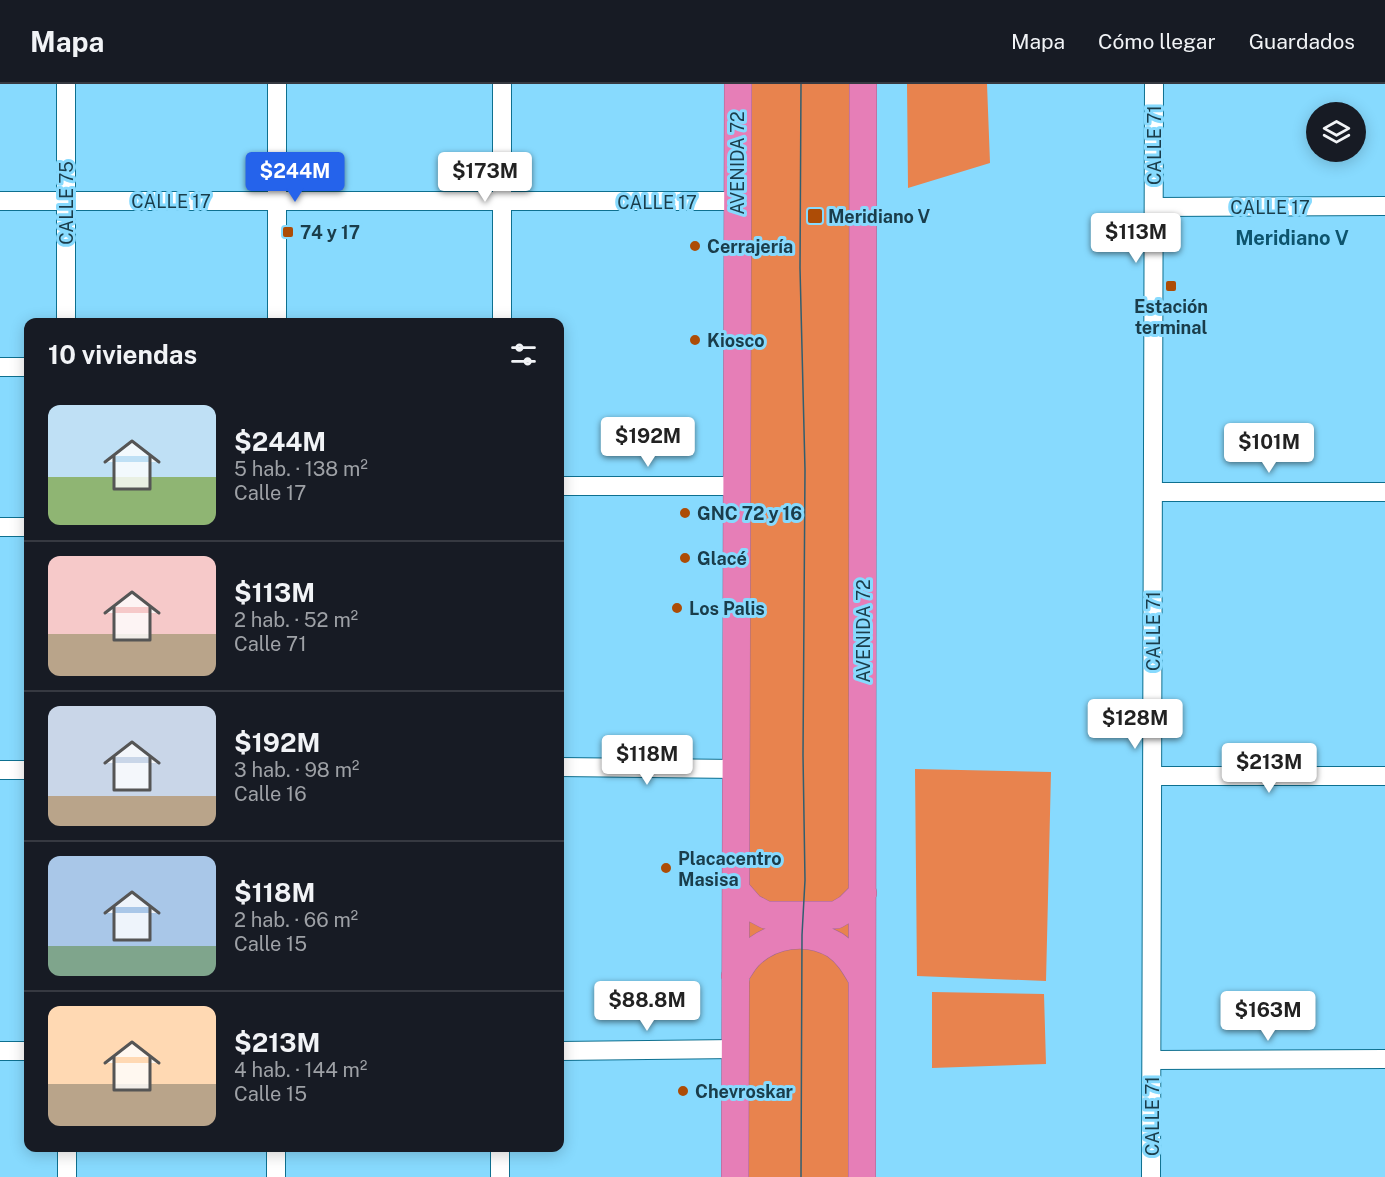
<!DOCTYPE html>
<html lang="es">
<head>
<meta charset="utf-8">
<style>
  body { margin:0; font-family:"Public Sans",sans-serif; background:#242831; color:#f1f3f6; height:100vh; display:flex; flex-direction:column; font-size:22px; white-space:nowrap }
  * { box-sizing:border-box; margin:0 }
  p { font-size:20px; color:#9ea1a6 }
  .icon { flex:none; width:33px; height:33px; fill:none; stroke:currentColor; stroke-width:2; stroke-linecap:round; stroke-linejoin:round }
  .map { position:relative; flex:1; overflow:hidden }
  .side { position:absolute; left:24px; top:234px; width:540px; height:834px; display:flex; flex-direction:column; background:#171b24; border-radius:12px; box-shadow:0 3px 15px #0003 }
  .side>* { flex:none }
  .buttons { position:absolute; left:1306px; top:18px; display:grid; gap:12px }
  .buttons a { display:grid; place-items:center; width:60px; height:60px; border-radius:50%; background:#171b24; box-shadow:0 3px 15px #0003; font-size:30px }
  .price { position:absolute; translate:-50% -51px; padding:0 14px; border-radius:6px; background:#fff; color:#222; font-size:20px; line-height:39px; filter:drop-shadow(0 2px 3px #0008) }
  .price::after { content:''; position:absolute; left:50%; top:36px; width:18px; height:14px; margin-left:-9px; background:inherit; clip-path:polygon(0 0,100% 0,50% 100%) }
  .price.active { background:#2563eb; color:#fff }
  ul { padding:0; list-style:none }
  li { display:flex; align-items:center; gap:18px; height:150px; padding:0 24px }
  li+li { border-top:2px solid #363941 }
  li span { display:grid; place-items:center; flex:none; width:168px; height:120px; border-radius:12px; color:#555 }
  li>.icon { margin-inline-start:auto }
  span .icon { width:72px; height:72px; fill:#fffc; stroke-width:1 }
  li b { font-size:26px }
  h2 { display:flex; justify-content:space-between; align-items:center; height:72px; padding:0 24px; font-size:26px }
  header { display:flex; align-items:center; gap:36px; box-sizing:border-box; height:84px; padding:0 30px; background:#171b24; border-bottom:2px solid #363941 }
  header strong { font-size:28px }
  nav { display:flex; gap:33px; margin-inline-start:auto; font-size:21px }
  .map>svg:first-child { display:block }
</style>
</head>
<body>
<header>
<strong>Mapa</strong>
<nav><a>Mapa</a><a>Cómo llegar</a><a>Guardados</a></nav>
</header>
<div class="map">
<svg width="1385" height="1093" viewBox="0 0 1385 1093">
  <rect width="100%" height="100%" fill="#87dafe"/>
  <path fill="#e8834e" d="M749,0H850V807L839,822L763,823L749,809Z
    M907,0H987L990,79L908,104Z
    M915,685L1051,688L1046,897L917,892Z
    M748,830H849L850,865L748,863Z
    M810,858L842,882L849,901L853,1093H746L748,901L752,887L761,873Z
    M932,908L1044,910L1046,980L932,984Z"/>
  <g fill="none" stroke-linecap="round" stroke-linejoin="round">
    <g stroke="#0e7090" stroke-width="20">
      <path id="minor" d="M502,0V238
        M0,117H737
        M1154,123L1385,122
        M66,238V0
        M277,238V0
        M0,283H28
        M560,402H737
        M1153,408H1385
        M0,443H28
        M560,683L736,685
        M0,686H28
        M1153,692H1385
        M0,967H28
        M560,967L735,965
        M1152,976L1385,975
        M67,1064V1093
        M276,1093V1064
        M500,1093V1064
        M1151,1093L1154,0"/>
    </g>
    <g stroke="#9f6791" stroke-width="28">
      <path id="highway" d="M736,806L751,823L766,831H836L848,824L863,809
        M735,892C740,885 743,878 749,872C771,850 807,844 835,861C847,869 854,881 861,893
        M735,1093L738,0
        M862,1093L863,0"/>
    </g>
    <use href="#minor" stroke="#fff" stroke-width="18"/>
    <use href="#highway" stroke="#e67eb7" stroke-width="27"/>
    <path stroke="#315e70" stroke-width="1.5" d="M801,0L800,184L805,386L803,671L805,796L802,851L801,1093"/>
  </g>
  <g fill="#ad4c06" stroke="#87dafe" stroke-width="2">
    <rect x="807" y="124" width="16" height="16" rx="3"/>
    <rect x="282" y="142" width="12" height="12" rx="3"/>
    <circle cx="695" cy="162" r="6"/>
    <rect x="1165" y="196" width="12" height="12" rx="3"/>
    <circle cx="695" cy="256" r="6"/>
    <circle cx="685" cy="429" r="6"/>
    <circle cx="685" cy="474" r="6"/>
    <circle cx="677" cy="524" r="6"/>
    <circle cx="666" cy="784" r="6"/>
    <circle cx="683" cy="1007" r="6"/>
  </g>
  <g text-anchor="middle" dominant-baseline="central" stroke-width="6" stroke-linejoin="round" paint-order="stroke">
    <g font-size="18" fill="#1a3d4b" stroke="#87dafe">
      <text transform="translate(1154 61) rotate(-90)">CALLE 71</text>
      <text transform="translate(737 79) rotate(-90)">AVENIDA 72</text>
      <text x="171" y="117">CALLE 17</text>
      <text x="657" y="118">CALLE 17</text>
      <text transform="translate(66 119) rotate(-90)">CALLE 75</text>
      <text x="1270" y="123">CALLE 17</text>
      <text transform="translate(863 547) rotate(-90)">AVENIDA 72</text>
      <text transform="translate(1153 547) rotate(-90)">CALLE 71</text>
      <text transform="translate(1152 1032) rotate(-90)">CALLE 71</text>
    </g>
    <g font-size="18" font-weight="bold" fill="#1a3d4b" stroke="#87dafe" text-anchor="start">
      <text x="828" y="132">Meridiano V</text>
      <text x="300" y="148">74 y 17</text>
      <text x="707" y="162">Cerrajería</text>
      <text x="1171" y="222" text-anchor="middle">Estación<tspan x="1171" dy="21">terminal</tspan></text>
      <text x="707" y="256">Kiosco</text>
      <text x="697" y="429">GNC 72 y 16</text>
      <text x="697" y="474">Glacé</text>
      <text x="689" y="524">Los Palis</text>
      <text x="678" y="774">Placacentro<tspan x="678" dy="21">Masisa</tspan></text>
      <text x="695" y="1007">Chevroskar</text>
    </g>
    <g font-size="20" font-weight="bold" fill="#0d546d" stroke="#87dafe">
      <text x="1292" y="154">Meridiano V</text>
    </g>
  </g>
</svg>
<div class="buttons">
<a><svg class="icon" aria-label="layers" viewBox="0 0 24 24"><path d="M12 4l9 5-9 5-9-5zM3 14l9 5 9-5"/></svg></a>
</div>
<b class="price active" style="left:295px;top:119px">$244M</b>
<b class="price" style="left:485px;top:119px">$173M</b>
<b class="price" style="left:1136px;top:180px">$113M</b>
<b class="price" style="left:648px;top:384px">$192M</b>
<b class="price" style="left:1269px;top:390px">$101M</b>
<b class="price" style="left:1135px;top:666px">$128M</b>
<b class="price" style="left:647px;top:702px">$118M</b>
<b class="price" style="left:1269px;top:710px">$213M</b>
<b class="price" style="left:647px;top:948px">$88.8M</b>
<b class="price" style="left:1268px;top:958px">$163M</b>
<section class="side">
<h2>10 viviendas<svg class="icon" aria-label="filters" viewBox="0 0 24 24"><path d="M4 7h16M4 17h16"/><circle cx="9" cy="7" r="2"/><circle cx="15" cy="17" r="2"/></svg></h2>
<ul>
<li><span style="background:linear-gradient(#bfe0f5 60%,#8fb573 0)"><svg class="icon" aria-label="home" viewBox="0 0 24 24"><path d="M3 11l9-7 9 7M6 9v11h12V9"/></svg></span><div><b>$244M</b><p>5 hab. · 138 m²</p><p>Calle 17</p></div></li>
<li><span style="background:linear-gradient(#f6c9c9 65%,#b9a48a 0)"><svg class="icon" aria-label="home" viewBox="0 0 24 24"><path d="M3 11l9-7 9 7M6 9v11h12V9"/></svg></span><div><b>$113M</b><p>2 hab. · 52 m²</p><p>Calle 71</p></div></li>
<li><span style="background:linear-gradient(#c9d6e8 75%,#b9a48a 0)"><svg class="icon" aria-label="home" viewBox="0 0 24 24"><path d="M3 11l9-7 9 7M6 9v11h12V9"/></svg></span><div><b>$192M</b><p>3 hab. · 98 m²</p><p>Calle 16</p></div></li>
<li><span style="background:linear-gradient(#a9c7e8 75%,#7fa58c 0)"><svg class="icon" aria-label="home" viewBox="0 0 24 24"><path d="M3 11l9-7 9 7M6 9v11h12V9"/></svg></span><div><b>$118M</b><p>2 hab. · 66 m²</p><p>Calle 15</p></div></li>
<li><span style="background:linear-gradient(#ffd9b3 65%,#b9a48a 0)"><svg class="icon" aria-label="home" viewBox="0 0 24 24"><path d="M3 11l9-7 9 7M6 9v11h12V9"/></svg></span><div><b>$213M</b><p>4 hab. · 144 m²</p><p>Calle 15</p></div></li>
</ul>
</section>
</div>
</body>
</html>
